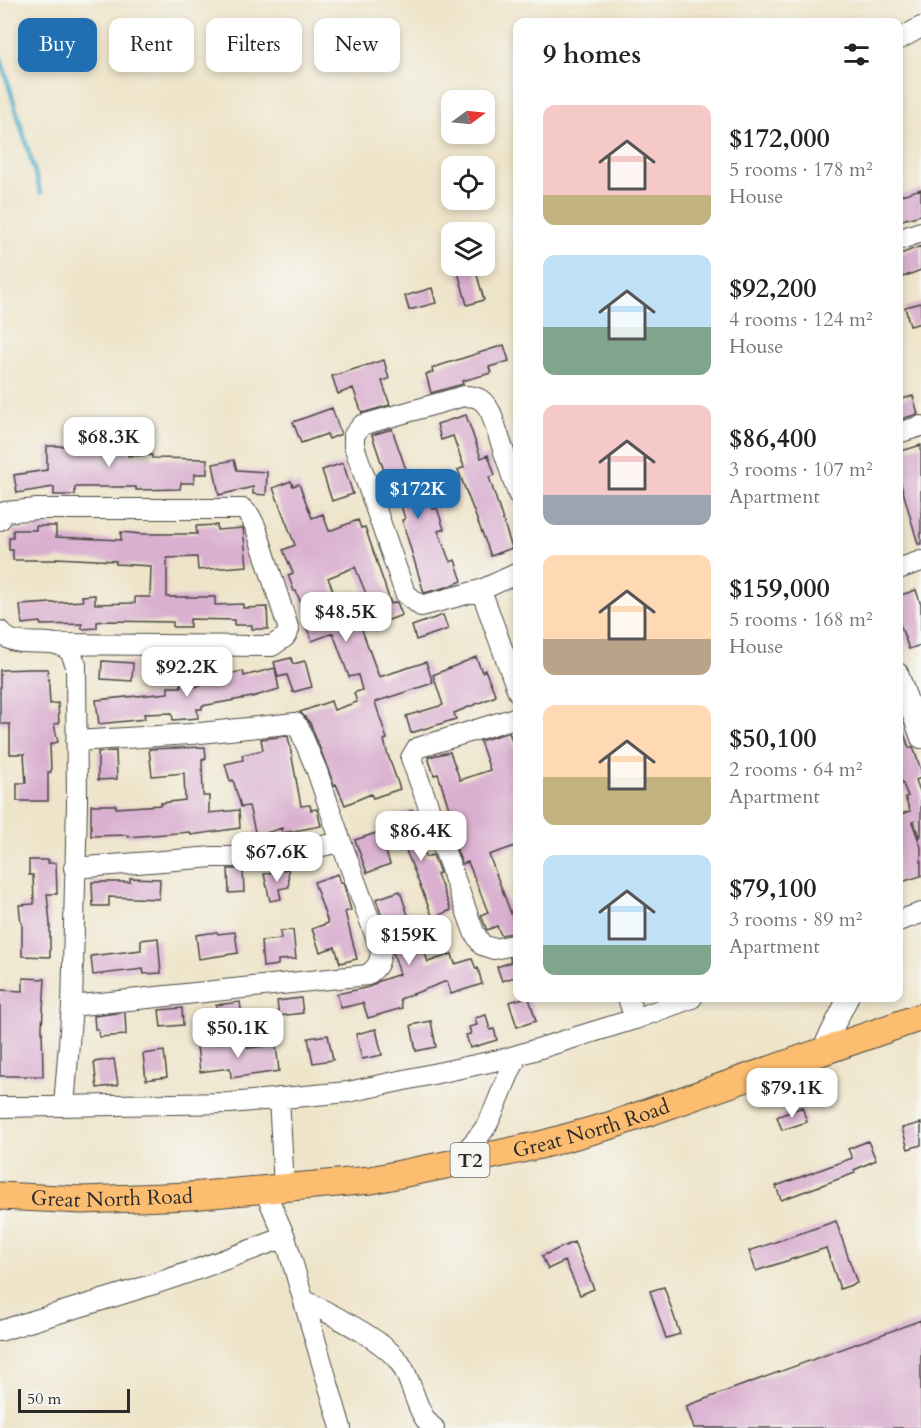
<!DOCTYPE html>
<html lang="en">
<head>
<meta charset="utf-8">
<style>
  body { margin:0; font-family:Cardo,serif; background:#f6f6f6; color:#222; height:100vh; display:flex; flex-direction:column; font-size:22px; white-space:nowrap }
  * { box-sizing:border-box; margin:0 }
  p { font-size:20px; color:#767676 }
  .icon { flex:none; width:33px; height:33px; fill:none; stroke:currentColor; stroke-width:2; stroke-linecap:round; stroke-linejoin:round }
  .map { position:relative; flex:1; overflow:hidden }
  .side { position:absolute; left:513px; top:18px; width:390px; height:984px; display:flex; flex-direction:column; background:#fff; border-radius:12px; box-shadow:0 3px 9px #0003 }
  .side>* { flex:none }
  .top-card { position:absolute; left:18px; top:18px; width:405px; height:54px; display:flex; gap:12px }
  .needle { width:39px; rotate:75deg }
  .buttons { position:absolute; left:441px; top:90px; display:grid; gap:12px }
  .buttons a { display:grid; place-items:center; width:54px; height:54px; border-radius:12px; background:#fff; box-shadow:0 3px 9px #0003; font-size:30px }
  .scale { position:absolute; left:18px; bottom:15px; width:112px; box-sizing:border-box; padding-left:6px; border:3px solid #2b2b2b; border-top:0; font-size:16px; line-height:21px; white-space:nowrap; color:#2b2b2b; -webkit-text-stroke:4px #f6f6f2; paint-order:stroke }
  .price { position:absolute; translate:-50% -51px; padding:0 14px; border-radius:12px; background:#fff; color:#222; font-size:20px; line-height:39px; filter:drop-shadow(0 2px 3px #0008) }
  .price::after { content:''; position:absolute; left:50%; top:36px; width:18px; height:14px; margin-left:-9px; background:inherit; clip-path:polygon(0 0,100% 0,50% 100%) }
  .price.on { background:#1f6fb2; color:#fff }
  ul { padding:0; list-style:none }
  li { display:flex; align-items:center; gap:18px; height:150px; padding:0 30px }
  li span { display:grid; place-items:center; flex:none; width:168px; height:120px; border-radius:12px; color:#555 }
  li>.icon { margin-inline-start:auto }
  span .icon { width:72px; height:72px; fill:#fffc; stroke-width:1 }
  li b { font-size:26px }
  h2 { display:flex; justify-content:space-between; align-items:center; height:72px; padding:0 30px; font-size:26px }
  .chip { padding:0 21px; border-radius:12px; background:#fff; box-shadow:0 3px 9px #0003; font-size:21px; line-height:54px }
  .chip.on { background:#1f6fb2; color:#fff }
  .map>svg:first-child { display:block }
</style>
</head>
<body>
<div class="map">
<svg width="921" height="1428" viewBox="0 0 921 1428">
  <rect width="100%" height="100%" fill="#f6f6f2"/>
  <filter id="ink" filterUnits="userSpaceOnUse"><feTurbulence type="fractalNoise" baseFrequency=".0167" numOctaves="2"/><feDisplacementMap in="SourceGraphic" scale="12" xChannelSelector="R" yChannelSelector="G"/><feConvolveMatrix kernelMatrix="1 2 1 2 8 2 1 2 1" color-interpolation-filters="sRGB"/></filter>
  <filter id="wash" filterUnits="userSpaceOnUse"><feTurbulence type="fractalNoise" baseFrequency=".008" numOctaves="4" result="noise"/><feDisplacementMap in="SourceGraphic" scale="24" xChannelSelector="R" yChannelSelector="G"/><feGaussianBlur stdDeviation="1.35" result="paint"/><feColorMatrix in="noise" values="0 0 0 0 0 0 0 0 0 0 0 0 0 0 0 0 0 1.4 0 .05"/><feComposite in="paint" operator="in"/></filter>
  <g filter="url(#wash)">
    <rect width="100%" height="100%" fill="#eee4c9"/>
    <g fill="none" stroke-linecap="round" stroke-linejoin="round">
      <path stroke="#46aac6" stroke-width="4.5" d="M0,56L41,193"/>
    </g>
    <g id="blocks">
      <path fill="#dab0d0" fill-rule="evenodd" d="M921,189V215L898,221V196Z
        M921,246V270L903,277L898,266V255Z
        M475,268L484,300L467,305L458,272Z
        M432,288L436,303L409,310L405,296Z
        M921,303V323L910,326L905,307Z
        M504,345L509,361L489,367L491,373L462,381L463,384L431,393L426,374L433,372L432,368Z
        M384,360L389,379L382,381L390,405L362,413L353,388L338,394L332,376Z
        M913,396L918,414L898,420V400Z
        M332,408L341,434L329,439L327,434L301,443L293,422Z
        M466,415L481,458L488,455L495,475L489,477L512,548L491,556L458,470L464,467L453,436L441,440L437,424Z
        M105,428H128V456L152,455V458L207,459V474H195L194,483H181L180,489L136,490V487H75V495H54V487L17,493L14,475L47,470V446H90V435H105Z
        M392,429L413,490L426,486L433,509L437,508L444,529L438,531L450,562L455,560L462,581L447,587L424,593L402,520L405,519L394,481L388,483L372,435Z
        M921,445V544H918L898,474V452Z
        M234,460L237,470L267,472L266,495L253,494V487L219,495L213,464Z
        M343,463L353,494L332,501L322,470Z
        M291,481L293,486L299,484L312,518L323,514L329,531L358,520L361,528L365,527L391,604L397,602L402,615L362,630L379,677L426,662L433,683L375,702L387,739L384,740L387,752L400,789L373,798L371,794L345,805L336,784L334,785L310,723L300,712L331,701L334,710L357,702L354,693L362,690L358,675L349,677L333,633L312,641L306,626L309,624L296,591H294L288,575L293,573L283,550L295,545L273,488ZM355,567L367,596L339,606L328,578Z
        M217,525V530L243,528L247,566L198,570L197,557L167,558V597H215V605L243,604V608L267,607L268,629H252V625H234V620L190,619V627H173V622L104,621L97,622V628L82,629V624L41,625L40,622L22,624L20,605L83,601L82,596L95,595V604L135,603V597H150L151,566L116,564V561L56,558V560H13V550H9V538H13V530H36V526H56V537L121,540V532L141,534H197L196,526Z
        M916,590L921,605V645L909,649L898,619V596Z
        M443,615L448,629L416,640L412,626Z
        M476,657L482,672L485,670L496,696L454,713L456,719L411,733L406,716L443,705L433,675Z
        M291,658L293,664L305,661L312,687L293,692L287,675L278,677L274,662Z
        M102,661L133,663L132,681L101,679Z
        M275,668L279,689L252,697L202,706V709H197L198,718L173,720L172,713L144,714L145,719L99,724L96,700L168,693V687H181L180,678H192L193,687L228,680L227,674L243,671L244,676Z
        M30,669H48L50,704L58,703L59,723L54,724L58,742L50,744L51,772H48V801H17V783H26L24,754H10V724H0V670Z
        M898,722H900L909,748L913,747L921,770V778L916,780L921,794V836L919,837L914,821L912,822L921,847V876L898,883V815L910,811L905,797L908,796L898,772Z
        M509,732L518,757V845L489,855L518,932L501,935L497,926L487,930L486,928L481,915L488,912L468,862L462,864L455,845L460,843L438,774L434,775L428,757L450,752L460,780L490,770L480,741Z
        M288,736L301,806L310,805L311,810L317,809L321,826L282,833V828L256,836L249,806L241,807L233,780L230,781L225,764L243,760L242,755L263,750L261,739Z
        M205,747L206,759H202L203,796H209V813L239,810L240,828L191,835L190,832L128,837V835L91,836V805H116V808L161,805V803L185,800L184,773L152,776L149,749Z
        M116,751L117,779L98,780V752Z
        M413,810L419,827L416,828L426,857L433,855L440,873L437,874L451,910L433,918L399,833L392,836L386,820Z
        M379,832L390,864L367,873L355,840Z
        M29,860H49L48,863H56L57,894H47L50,923V957L22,956V923H21L19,905L34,904L33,875H29Z
        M228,869H243L244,892L229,893Z
        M288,869L289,887L279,889L281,899L270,901L264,874Z
        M338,874L341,883L343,882L351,910L345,912L357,959L340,963L335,947L320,952L312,929L328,923L314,882Z
        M130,878L160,879L159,899L109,897V906H93L92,882H130Z
        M400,891L412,928L416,927L428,962L452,954L455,964L472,959L476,969L478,968L482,984L451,994L447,981L400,999L402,1008L368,1018L363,1003L341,1008L337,994L369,987L379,981L400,974L376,899Z
        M293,930L296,959L278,960V965L263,967L261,941L281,939L280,931Z
        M217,932L218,934L235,932L238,953L199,959L196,935Z
        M158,938L161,973L144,974L143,969L93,975L91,956L141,950V940Z
        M518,956V976L502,981L497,967L511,962L510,958Z
        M23,978L45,979L42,1027L43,1076H0V990L23,991Z
        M301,998L303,1013L279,1016L277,1001Z
        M524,998H529L536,1021L517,1027L509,1002Z
        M240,1002L242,1016L218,1019L216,1005Z
        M182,1008L183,1025L161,1027L159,1010Z
        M125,1012L126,1035L99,1037L98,1029H95L94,1016Z
        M486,1015L490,1030L494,1029L497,1040L470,1048L466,1035L471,1034L469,1027L477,1025L475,1018Z
        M431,1021L436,1047L416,1051L411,1025Z
        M376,1029L382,1055L362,1059L356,1034Z
        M328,1035L333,1060L313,1063L308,1038Z
        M246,1040L248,1048L276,1045L279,1071L231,1078L230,1068L200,1072L197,1046Z
        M164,1051L167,1077L146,1080L143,1054Z
        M114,1059L118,1085L97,1088L94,1062Z
        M802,1107L807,1122L782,1130L777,1117Z
        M921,1123V1145L908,1149L902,1128Z
        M868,1141L876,1160L854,1170L855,1173L781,1200L776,1186L852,1158L848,1149Z
        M836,1221L857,1283L840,1289L826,1248L756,1271L749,1251Z
        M574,1242L594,1289L580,1295L565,1261L548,1269L542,1256Z
        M664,1287L680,1334L666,1338L650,1291Z
        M921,1320V1428H694L686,1406Z"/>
    </g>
  </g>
  <g filter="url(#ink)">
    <use href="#blocks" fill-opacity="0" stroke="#484743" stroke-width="1.5"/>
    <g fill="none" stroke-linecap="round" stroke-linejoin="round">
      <g stroke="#484743" stroke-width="22">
        <path id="minor" d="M898,40L921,27
          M898,240L921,232
          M898,433L921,426
          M518,494L491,413C484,400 479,396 464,396L362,425L354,435V446L405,593L421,606L481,590L518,573
          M0,520L5,512L37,509H243L250,516L256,528L289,630L285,637L272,646L56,644
          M898,569L921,561
          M481,590L518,692
          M0,631C15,653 50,633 69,651C72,654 74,661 76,665L77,803L72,1006L64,1106
          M898,673L921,738
          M518,717L417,748L411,758L474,932L482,945L494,949L518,944
          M76,741L191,734L295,723L299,728L317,771L341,842
          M898,921L921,913
          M628,998L635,1019
          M72,1006L367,975C377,968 380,963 381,951L341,842L270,857H213L74,868
          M820,1054L848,998
          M279,1098L284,1187
          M0,1107L230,1103L348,1092L508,1058L635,1019L692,998
          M454,1163C466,1150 480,1138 488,1123C499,1101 506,1077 518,1055
          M264,1189L285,1237L341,1428
          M304,1300C331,1315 382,1338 400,1363C413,1381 416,1416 434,1428
          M0,1331C47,1316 94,1303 141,1288C190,1273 238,1255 285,1237"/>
      </g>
      <g stroke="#484743" stroke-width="29">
        <g id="highway">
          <path id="s1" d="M0,1196L82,1200L190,1196L371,1180L470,1160L540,1145L612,1125L921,1017"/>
        </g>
      </g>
      <use href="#minor" stroke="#fff" stroke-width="20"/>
      <use href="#highway" stroke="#fcbd6f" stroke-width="27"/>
    </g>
  </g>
  <g text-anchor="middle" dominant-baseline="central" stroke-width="4.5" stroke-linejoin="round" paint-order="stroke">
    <rect fill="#f6f6f2" stroke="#686867" stroke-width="1.5" x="450.5" y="1143" width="39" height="34" rx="4.5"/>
    <g font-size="20" font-weight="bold" fill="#2b2b2b">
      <text x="470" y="1160">T2</text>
    </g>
    <g font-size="21" fill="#2b2b2b" stroke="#f6f6f2">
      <text stroke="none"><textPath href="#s1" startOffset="598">Great North Road</textPath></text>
      <text stroke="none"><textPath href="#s1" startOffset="112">Great North Road</textPath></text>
    </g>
  </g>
</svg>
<div class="buttons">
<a><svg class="needle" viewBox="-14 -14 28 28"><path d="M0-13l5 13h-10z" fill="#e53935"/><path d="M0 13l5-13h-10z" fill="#767676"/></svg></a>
<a><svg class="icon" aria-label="locate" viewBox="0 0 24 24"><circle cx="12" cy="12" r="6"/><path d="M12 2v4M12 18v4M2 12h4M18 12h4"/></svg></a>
<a><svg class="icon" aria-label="layers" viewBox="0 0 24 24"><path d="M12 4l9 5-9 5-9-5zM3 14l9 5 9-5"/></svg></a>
</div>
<div class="scale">50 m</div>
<b class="price" style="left:109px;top:468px">$68.3K</b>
<b class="price on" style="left:418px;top:520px">$172K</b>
<b class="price" style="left:346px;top:643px">$48.5K</b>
<b class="price" style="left:187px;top:698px">$92.2K</b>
<b class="price" style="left:421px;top:862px">$86.4K</b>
<b class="price" style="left:277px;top:883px">$67.6K</b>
<b class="price" style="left:409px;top:966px">$159K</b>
<b class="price" style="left:238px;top:1059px">$50.1K</b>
<b class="price" style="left:792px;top:1119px">$79.1K</b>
<div class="top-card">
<a class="chip on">Buy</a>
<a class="chip">Rent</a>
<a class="chip">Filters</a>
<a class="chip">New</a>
</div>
<section class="side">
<h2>9 homes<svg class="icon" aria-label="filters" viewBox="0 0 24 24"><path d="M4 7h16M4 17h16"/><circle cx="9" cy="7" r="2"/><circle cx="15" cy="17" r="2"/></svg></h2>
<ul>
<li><span style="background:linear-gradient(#f6c9c9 75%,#c2b280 0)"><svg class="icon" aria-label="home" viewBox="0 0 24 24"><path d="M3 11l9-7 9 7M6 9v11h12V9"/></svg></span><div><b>$172,000</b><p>5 rooms · 178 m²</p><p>House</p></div></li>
<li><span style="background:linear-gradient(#bfe0f5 60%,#7fa58c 0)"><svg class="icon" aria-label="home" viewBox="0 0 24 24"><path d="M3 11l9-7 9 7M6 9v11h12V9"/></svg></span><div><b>$92,200</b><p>4 rooms · 124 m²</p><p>House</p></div></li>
<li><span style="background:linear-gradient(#f6c9c9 75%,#9aa5b1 0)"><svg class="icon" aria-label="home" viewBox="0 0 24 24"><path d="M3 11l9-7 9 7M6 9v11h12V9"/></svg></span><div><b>$86,400</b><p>3 rooms · 107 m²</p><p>Apartment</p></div></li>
<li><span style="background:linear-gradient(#ffd9b3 70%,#b9a48a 0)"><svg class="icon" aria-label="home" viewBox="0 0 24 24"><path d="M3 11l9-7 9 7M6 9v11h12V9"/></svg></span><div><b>$159,000</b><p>5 rooms · 168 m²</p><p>House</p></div></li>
<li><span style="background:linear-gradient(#ffd9b3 60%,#c2b280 0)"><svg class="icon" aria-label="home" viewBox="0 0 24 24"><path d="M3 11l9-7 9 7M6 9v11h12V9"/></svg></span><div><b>$50,100</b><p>2 rooms · 64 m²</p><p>Apartment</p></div></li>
<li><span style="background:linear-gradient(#bfe0f5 75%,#7fa58c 0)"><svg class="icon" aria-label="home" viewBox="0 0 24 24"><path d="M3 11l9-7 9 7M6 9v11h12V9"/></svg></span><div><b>$79,100</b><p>3 rooms · 89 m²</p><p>Apartment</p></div></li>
</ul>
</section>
</div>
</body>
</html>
